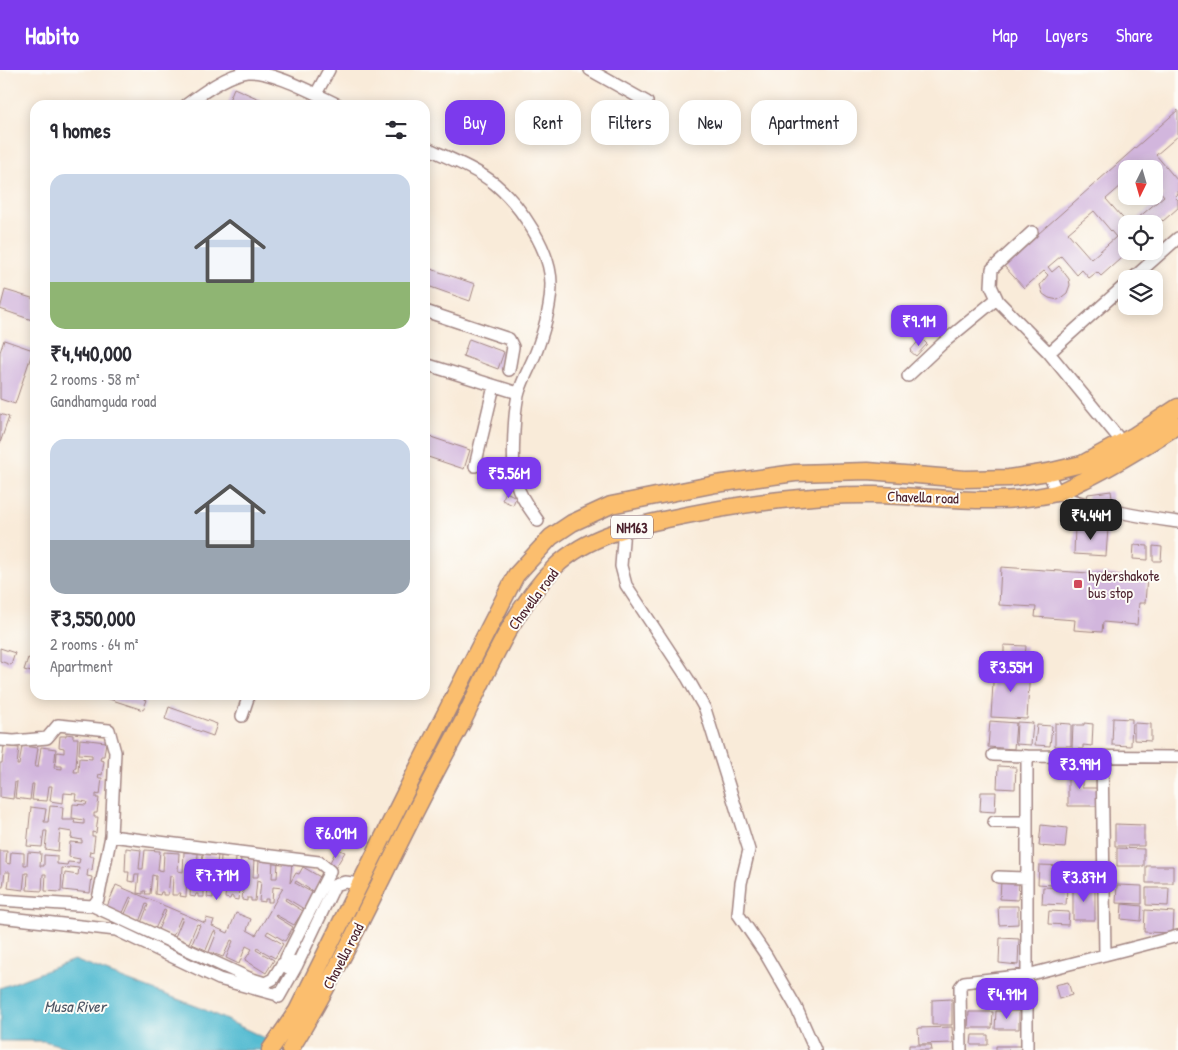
<!DOCTYPE html>
<html lang="en">
<head>
<meta charset="utf-8">
<style>
  body { margin:0; font-family:"Patrick Hand",sans-serif; background:#f7f7f7; color:#2b2b33; height:100vh; display:flex; flex-direction:column; font-size:19px; white-space:nowrap }
  * { box-sizing:border-box; margin:0 }
  p { font-size:16px; color:#7c7c81 }
  .icon { flex:none; width:28px; height:28px; fill:none; stroke:currentColor; stroke-width:2; stroke-linecap:round; stroke-linejoin:round }
  .map { position:relative; flex:1; overflow:hidden }
  .details { position:absolute; left:30px; top:30px; width:400px; height:600px; display:flex; flex-direction:column; background:#fff; border-radius:15px; box-shadow:0 2px 12px #0003 }
  .details>* { flex:none }
  .guide { position:absolute; left:445px; top:30px; width:475px; height:45px; display:flex; gap:10px }
  .needle { width:32px; rotate:185deg }
  .fabs { position:absolute; left:1118px; top:90px; display:grid; gap:10px }
  .fabs a { display:grid; place-items:center; width:45px; height:45px; border-radius:10px; background:#fff; box-shadow:0 2px 12px #0003; font-size:25px }
  .price { position:absolute; translate:-50% -42px; padding:0 11px; border-radius:10px; background:#7c3aed; color:#fff; font-size:16px; line-height:32px; filter:drop-shadow(0 1px 2px #0008) }
  .price::after { content:''; position:absolute; left:50%; top:30px; width:15px; height:11px; margin-left:-8px; background:inherit; clip-path:polygon(0 0,100% 0,50% 100%) }
  .price.selected { background:#222; color:#fff }
  ul { padding:0; list-style:none }
  li { display:grid; align-content:center; gap:10px; height:265px; padding:0 20px }
  li span { display:grid; place-items:center; height:155px; border-radius:15px; color:#555 }
  li>.icon { margin-inline-start:auto }
  span .icon { width:90px; height:90px; fill:#fffc; stroke-width:1 }
  li b { font-size:21px }
  h2 { display:flex; justify-content:space-between; align-items:center; height:60px; padding:0 20px; font-size:21px }
  .chip { padding:0 18px; border-radius:15px; background:#fff; box-shadow:0 2px 12px #0003; font-size:18px; line-height:45px }
  .chip.selected { background:#7c3aed; color:#fff }
  header { display:flex; align-items:center; gap:30px; box-sizing:border-box; height:70px; padding:0 25px; background:#7c3aed; color:#fff }
  header strong { font-size:24px }
  nav { display:flex; gap:28px; margin-inline-start:auto; font-size:18px }
  .map>svg:first-child { display:block }
</style>
</head>
<body>
<header>
<strong>Habito</strong>
<nav><a>Map</a><a>Layers</a><a>Share</a></nav>
</header>
<div class="map">
<svg width="1178" height="980" viewBox="0 0 1178 980">
  <rect width="100%" height="100%" fill="#fdfcf7"/>
  <filter id="ink" filterUnits="userSpaceOnUse"><feTurbulence type="fractalNoise" baseFrequency=".02" numOctaves="2"/><feDisplacementMap in="SourceGraphic" scale="10" xChannelSelector="R" yChannelSelector="G"/><feConvolveMatrix kernelMatrix="1 2 1 2 8 2 1 2 1" color-interpolation-filters="sRGB"/></filter>
  <filter id="wash" filterUnits="userSpaceOnUse"><feTurbulence type="fractalNoise" baseFrequency=".0096" numOctaves="4" result="noise"/><feDisplacementMap in="SourceGraphic" scale="20" xChannelSelector="R" yChannelSelector="G"/><feGaussianBlur stdDeviation="1.12" result="paint"/><feColorMatrix in="noise" values="0 0 0 0 0 0 0 0 0 0 0 0 0 0 0 0 0 1.4 0 .05"/><feComposite in="paint" operator="in"/></filter>
  <g filter="url(#wash)">
    <rect width="100%" height="100%" fill="#f9ebd9"/>
    <path fill="#55bcd2" stroke="#506e7e" d="M74,890L201,938L290,980H76L44,971H0V918Z"/>
    <g id="blocks">
      <path fill="#d2b6dd" fill-rule="evenodd" d="M234,18L273,35H227Z
        M1178,40V66L1156,85L1177,110L1178,109V124L1175,127L1178,130V138L1163,151L1162,150L1155,156L1156,157L1154,159V154H1131L1164,126L1154,114V99H1126V122L1121,116L1106,129L1128,154H1126V170L1124,173L1126,176V181H1129L1101,206L1097,202L1089,208L1082,200L1077,205L1061,186L1048,197L1052,202L1059,196L1069,209L1070,215L1067,223L1058,230L1049,228L1043,224L1040,215L1048,205L1044,201L1024,218L1003,195ZM1094,141L1116,167L1091,189L1068,163Z
        M425,197L475,214L470,231L425,215Z
        M5,220L35,229V251L0,239Z
        M921,268L927,274L916,286L910,281Z
        M469,269L504,282L498,299L463,286Z
        M4,270L33,280L15,334L0,329V282Z
        M0,344L9,347L0,373Z
        M425,365L470,380L464,399L425,386Z
        M1111,421L1113,435L1086,431L1088,424Z
        M506,422L516,427L513,435L502,430Z
        M1075,456L1108,458L1106,486L1074,484Z
        M1134,475L1148,476V490L1133,489Z
        M1153,476L1162,477L1161,491H1153Z
        M1001,497L1147,507L1145,533H1139L1137,555L1103,552L1102,562L1074,560L1075,550L1035,547L1036,537L999,535Z
        M1004,575L1026,576L1025,587L1004,586Z
        M0,578L15,583L11,595L0,591Z
        M28,588L35,591V603L24,600Z
        M994,596L1030,598L1027,649L991,647Z
        M97,625H132L147,630L143,640Z
        M169,637L217,654L213,666L165,649Z
        M1113,648L1132,649L1131,676L1112,675Z
        M990,651L1016,653L1014,679L988,677Z
        M1017,652L1033,653L1031,675L1016,674Z
        M1055,653L1071,654V676H1055Z
        M1084,653L1093,654L1092,676L1083,675V679H1072L1073,655H1084Z
        M1134,653L1151,654V671L1134,670Z
        M1037,655L1052,656L1050,676L1035,675Z
        M66,664L73,665V668H78L76,697H75L74,702H78L79,688L92,689V685L79,684L80,669L106,672L104,686H101L100,690L104,691L102,705L99,704L98,708H102L100,725L96,724V728H99L97,743H94V747H98L96,763L92,762V766H95L93,782L90,781L89,786H94L92,800L88,799L87,806L92,807L90,823L63,820L65,803L78,805L79,798L70,797V799L62,798L61,822L45,821L46,804H43L42,821L27,820L28,803H25L23,820L8,818L10,802H5L3,817H0V781H7L6,793L10,794L11,782L24,783V795H27L28,782L41,783L40,796H44V785L57,786V794L67,795L68,792L79,793L80,789L69,787L70,772L82,773V770L71,768L72,762L60,760L58,781L45,779L47,761H44L42,777L27,776L31,737L46,739L44,752H48L50,736L63,737L62,750H75L74,753L84,754V750L72,748L73,734L86,735L87,732L75,730L76,724L64,723L63,733L50,731L52,716H49L47,731L32,730L34,714H32L30,730L15,728L17,712H15L13,729L0,727V693H2L4,676L19,678L17,695H19L22,676L38,678L35,697H38L41,677L56,679L54,698L62,699V696H56L57,682L64,683V678L59,677L60,666H66Z
        M998,696L1016,697L1015,719L997,718Z
        M1068,697H1082V718H1098V736H1068Z
        M981,722H996L995,742L980,741Z
        M1115,754L1144,755V776H1115Z
        M1041,755L1067,758L1065,778L1039,776Z
        M126,778L141,780L139,799H143L145,780L160,781L158,800L163,801L164,782L179,783L178,801L183,802L184,782L198,783L197,802L201,803L203,783L218,785L216,804H220L221,786L236,787L235,805L239,806L241,788L254,789L253,807H258L259,790L273,791L272,808H277L278,792L292,793L290,813L296,803L299,804L303,797L322,808L314,822L296,811L295,813L313,823L304,839L286,828L285,830L303,841L294,855L276,845L275,846L293,857L285,871L268,861L266,864L283,874L275,888L257,878L256,880L274,890L266,903L245,890L252,879L246,876L239,894L226,888L233,871L231,870L223,887L209,882L217,862L214,861L206,880L192,874L200,855L197,854L189,873L175,867L183,848L181,847L173,866L158,860L166,841L164,840L155,859L141,853L148,835L146,834L139,852L124,846L132,828L130,827L122,845L106,839L116,815L205,853L206,848L214,850L212,856L228,863L236,843L251,849L247,860L256,865L283,818L273,817L272,832H268V829H265V832L259,831L261,811L257,810L255,831H251V828H247V831L242,830L244,809H240L238,830L233,829V827L231,826L230,829L225,828L227,807H222L220,828H216V825H213V828L207,827L208,819H204V827H198V824H196L195,827L190,826L191,806H187L186,827L180,826L181,823H178V825H172L173,806H170L168,825H163V822H161L160,825L155,824L156,806L152,805L150,824H145L146,821H143V824L137,823L139,804H135L134,812L128,811L129,802H125Z
        M1117,778L1144,779V796H1117Z
        M337,779L345,782L334,800L329,794Z
        M1039,795L1067,796L1066,816L1038,814Z
        M1146,796H1173V813H1146Z
        M1001,811L1019,812L1018,830L1000,829Z
        M1117,815L1142,816V834L1116,833Z
        M1073,816H1095V850H1073Z
        M1043,817L1067,818L1066,835L1042,834Z
        M1146,818H1169L1168,836L1146,835Z
        M1122,834L1142,836L1141,851L1121,849Z
        M998,836H1018V854L999,855Z
        M1145,840L1174,842L1173,863L1144,862Z
        M1049,841L1069,842L1068,855L1048,854Z
        M1000,868L1019,869L1018,895L999,893Z
        M1068,912L1072,925L1059,929L1055,915Z
        M952,929V955H932V930Z
        M996,941H1019V959H995Z
        M969,942H993L992,958H968Z
        M952,957L953,973L919,974L918,958Z
        M972,965H988V975H971Z
        M909,975H931L932,980H909Z
        M996,976H1021V980H996Z"/>
    </g>
  </g>
  <g filter="url(#ink)">
    <use href="#blocks" fill-opacity="0" stroke="#a28582" stroke-width="1"/>
    <g fill="none" stroke-linecap="round" stroke-linejoin="round">
      <g stroke="#a28582" stroke-width="14">
        <path id="minor" d="M590,0L647,32
          M316,24L329,0
          M186,35C202,23 228,4 248,2C271,0 317,25 339,35
          M425,77C446,87 477,99 495,114C520,135 551,180 551,214C551,235 545,257 538,277C533,292 524,306 519,322C514,338 511,396 516,412C520,427 530,439 538,451
          M1132,209L1178,168
          M998,231L991,216L992,199L1032,162
          M425,241L509,269L513,277L509,300
          M1049,283L1126,214
          M425,294L518,323
          M908,306L943,273L994,231H998L1049,283L1122,372
          M475,396L494,316
          M1048,402C1051,408 1054,418 1059,423C1073,436 1155,449 1178,452
          M624,458L621,496L626,515L688,609L705,639L749,780L741,813L738,844L766,885L796,937L815,980
          M242,646L249,625
          M0,670L14,671L47,668L58,655L109,660L115,682L111,766L98,829L93,836L249,908L265,913L273,909L282,894L293,901
          M993,685L1027,686
          M1102,687L1105,885
          M994,752H1027
          M111,766L319,792L330,801L286,888L297,895
          M998,807L1027,808
          M0,830L93,836
          M0,847L116,860L219,909L274,924L282,921
          M279,927L297,895L335,815L345,812L360,814
          M961,980L960,917L964,912L1027,905L1178,866
          M1027,980V686L1178,687"/>
      </g>
      <g stroke="#a28582" stroke-width="19">
        <path id="highway" d="M270,980L297,941L411,711L516,505L551,467L572,453L611,435L716,414L795,403L868,401L965,409L1009,408L1048,402L1082,394L1135,365L1178,337
          M290,980C334,909 369,834 406,760C424,724 443,688 462,653C489,599 512,540 555,497C589,464 638,455 682,446C747,433 809,424 875,425C933,426 999,437 1056,423C1066,420 1075,414 1084,410C1117,394 1147,375 1178,355"/>
      </g>
      <use href="#minor" stroke="#fff" stroke-width="11"/>
      <use href="#highway" stroke="#fbbe6e" stroke-width="16"/>
    </g>
  </g>
  <rect fill="#d1495b" stroke="#fdfcf7" stroke-width="2" x="1073" y="509" width="10" height="10" rx="2.5"/>
  <g text-anchor="middle" dominant-baseline="central" stroke-width="4" stroke-linejoin="round" paint-order="stroke">
    <rect fill="#fdfcf7" stroke="#806168" stroke-width="1" x="611" y="445.5" width="42" height="23" rx="4"/>
    <g font-size="14" font-weight="bold" fill="#4a1f2b">
      <text x="632" y="457">NH163</text>
    </g>
    <g font-size="15" fill="#4a1f2b" stroke="#fdfcf7">
      <text transform="translate(923 427) rotate(2)">Chavella road</text>
      <text transform="translate(533 529) rotate(-53)">Chavella road</text>
      <text transform="translate(343 886) rotate(-63)">Chavella road</text>
    </g>
    <g font-size="15" fill="#4a1f2b" stroke="#fdfcf7" text-anchor="start">
      <text x="1088" y="505">hydershakote<tspan x="1088" dy="17">bus stop</tspan></text>
    </g>
    <g font-size="16" font-style="italic" fill="#4e5665" stroke="#fdfcf7">
      <text x="75" y="936">Musa River</text>
    </g>
  </g>
</svg>
<div class="fabs">
<a><svg class="needle" viewBox="-14 -14 28 28"><path d="M0-13l5 13h-10z" fill="#e53935"/><path d="M0 13l5-13h-10z" fill="#7c7c81"/></svg></a>
<a><svg class="icon" aria-label="locate" viewBox="0 0 24 24"><circle cx="12" cy="12" r="6"/><path d="M12 2v4M12 18v4M2 12h4M18 12h4"/></svg></a>
<a><svg class="icon" aria-label="layers" viewBox="0 0 24 24"><path d="M12 4l9 5-9 5-9-5zM3 14l9 5 9-5"/></svg></a>
</div>
<b class="price" style="left:919px;top:277px">₹9.1M</b>
<b class="price" style="left:509px;top:429px">₹5.56M</b>
<b class="price selected" style="left:1091px;top:471px">₹4.44M</b>
<b class="price" style="left:1011px;top:623px">₹3.55M</b>
<b class="price" style="left:1080px;top:720px">₹3.99M</b>
<b class="price" style="left:336px;top:789px">₹6.01M</b>
<b class="price" style="left:217px;top:831px">₹7.71M</b>
<b class="price" style="left:1084px;top:833px">₹3.87M</b>
<b class="price" style="left:1007px;top:950px">₹4.91M</b>
<div class="guide">
<a class="chip selected">Buy</a>
<a class="chip">Rent</a>
<a class="chip">Filters</a>
<a class="chip">New</a>
<a class="chip">Apartment</a>
</div>
<section class="details">
<h2>9 homes<svg class="icon" aria-label="filters" viewBox="0 0 24 24"><path d="M4 7h16M4 17h16"/><circle cx="9" cy="7" r="2"/><circle cx="15" cy="17" r="2"/></svg></h2>
<ul>
<li><span style="background:linear-gradient(#c9d6e8 70%,#8fb573 0)"><svg class="icon" aria-label="home" viewBox="0 0 24 24"><path d="M3 11l9-7 9 7M6 9v11h12V9"/></svg></span><div><b>₹4,440,000</b><p>2 rooms · 58 m²</p><p>Gandhamguda road</p></div></li>
<li><span style="background:linear-gradient(#c9d6e8 65%,#9aa5b1 0)"><svg class="icon" aria-label="home" viewBox="0 0 24 24"><path d="M3 11l9-7 9 7M6 9v11h12V9"/></svg></span><div><b>₹3,550,000</b><p>2 rooms · 64 m²</p><p>Apartment</p></div></li>
</ul>
</section>
</div>
</body>
</html>
